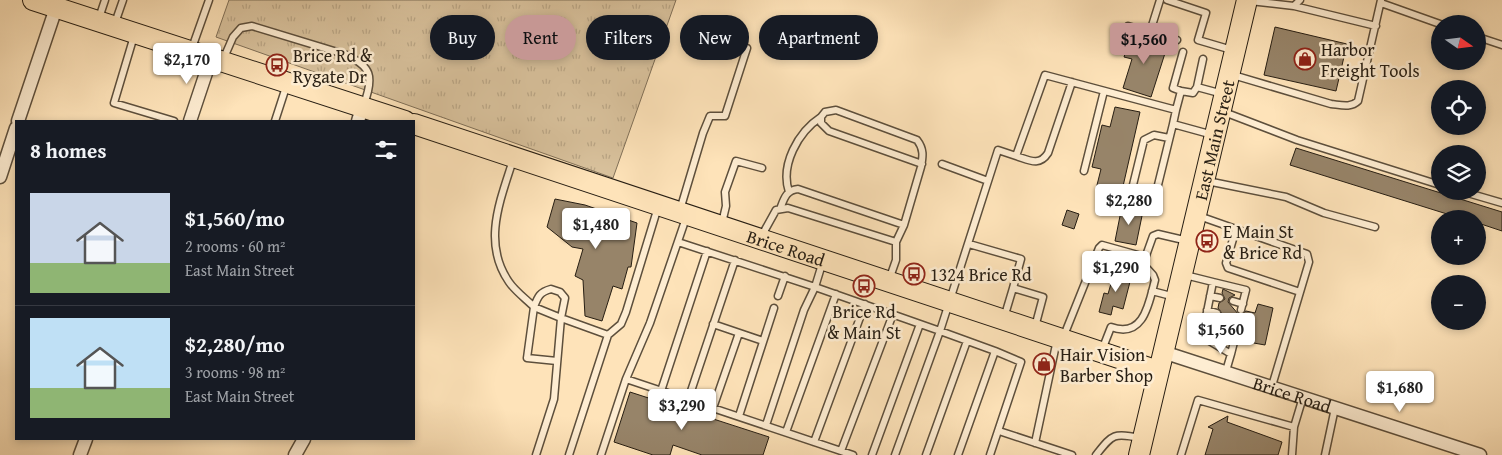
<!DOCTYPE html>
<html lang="en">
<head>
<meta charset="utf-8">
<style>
  body { margin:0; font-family:"Gentium Book Plus",serif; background:#20242c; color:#f1f3f6; height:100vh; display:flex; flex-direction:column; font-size:19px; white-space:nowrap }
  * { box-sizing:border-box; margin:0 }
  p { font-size:16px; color:#9ea1a6 }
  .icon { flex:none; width:28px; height:28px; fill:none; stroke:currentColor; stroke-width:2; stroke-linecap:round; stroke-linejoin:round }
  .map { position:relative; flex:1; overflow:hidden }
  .sheet { position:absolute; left:15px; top:120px; width:400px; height:320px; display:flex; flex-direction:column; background:#171b24; border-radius:0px; box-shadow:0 2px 8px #0003 }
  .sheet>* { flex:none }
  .hud { position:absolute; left:430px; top:15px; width:475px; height:45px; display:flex; gap:10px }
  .needle { width:32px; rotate:104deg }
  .fabs { position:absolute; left:1431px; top:15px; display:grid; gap:10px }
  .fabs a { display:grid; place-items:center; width:55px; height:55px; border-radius:50%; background:#171b24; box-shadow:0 2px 8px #0003; font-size:25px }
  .price { position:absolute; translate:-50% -42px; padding:0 11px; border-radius:5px; background:#fff; color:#222; font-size:16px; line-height:32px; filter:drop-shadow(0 1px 2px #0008) }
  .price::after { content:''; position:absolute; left:50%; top:30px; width:15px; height:11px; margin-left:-8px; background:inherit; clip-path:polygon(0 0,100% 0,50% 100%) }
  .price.current { background:#c59692; color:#111 }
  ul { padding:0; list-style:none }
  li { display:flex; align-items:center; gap:15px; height:125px; padding:0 15px }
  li+li { border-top:1px solid #363941 }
  li span { display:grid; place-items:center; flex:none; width:140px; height:100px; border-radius:0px; color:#555 }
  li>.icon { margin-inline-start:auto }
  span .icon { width:60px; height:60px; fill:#fffc; stroke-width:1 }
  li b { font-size:21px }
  h2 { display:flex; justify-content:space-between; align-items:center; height:60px; padding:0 15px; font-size:21px }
  .pill { padding:0 18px; border-radius:22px; background:#171b24; box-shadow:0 2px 8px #0003; font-size:18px; line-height:45px }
  .pill.current { background:#c59692; color:#111 }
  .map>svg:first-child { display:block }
</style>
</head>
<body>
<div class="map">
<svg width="1502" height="455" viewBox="0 0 1502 455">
  <defs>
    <pattern id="grass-tufts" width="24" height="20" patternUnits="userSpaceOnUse" patternTransform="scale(1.25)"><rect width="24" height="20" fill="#d9c29d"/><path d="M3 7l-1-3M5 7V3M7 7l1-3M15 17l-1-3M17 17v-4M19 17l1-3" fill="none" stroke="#baa686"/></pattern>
  </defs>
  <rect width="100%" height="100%" fill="#fee3b9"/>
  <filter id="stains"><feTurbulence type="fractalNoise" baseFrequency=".004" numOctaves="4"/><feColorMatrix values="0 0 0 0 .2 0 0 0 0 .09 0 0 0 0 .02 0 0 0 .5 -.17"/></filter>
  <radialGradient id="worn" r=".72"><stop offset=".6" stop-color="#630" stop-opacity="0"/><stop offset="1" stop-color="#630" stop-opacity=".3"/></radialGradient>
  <path fill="url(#grass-tufts)" stroke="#807058" d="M229,0H676L613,178L216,37Z"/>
  <path fill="#978469" stroke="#271e13" d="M1275,27L1347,44L1336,91L1264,75Z
    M1131,36L1167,47L1151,97L1123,88L1132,59L1124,57Z
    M1115,107L1140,112L1121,195L1096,189L1101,169L1092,167L1102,125L1110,127Z
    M1296,148L1502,212V231L1478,223V219H1463L1290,165Z
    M555,199L585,205L637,223L631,267H628L622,289L613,286L602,321L585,316L583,280L575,276L583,249L572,247L547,227Z
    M1122,206L1143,211L1136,245L1115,241Z
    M1067,210L1079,214L1074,229L1062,225Z
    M1115,270L1132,274L1123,309L1113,306L1111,315L1099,312L1104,293L1108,294Z
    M1223,289L1235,295L1229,298L1228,302L1239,315L1246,311L1255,313L1258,304L1273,308L1265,345L1248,342L1251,330L1243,328L1239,321L1233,325L1229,324L1224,343L1211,335L1218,330L1214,323L1215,318L1222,314L1218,308L1219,303L1225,299L1222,293Z
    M630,392L769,437L763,455H702L673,445L670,455H653L614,442Z
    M1228,416L1227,422L1282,442L1278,455H1205L1213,429L1208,427Z"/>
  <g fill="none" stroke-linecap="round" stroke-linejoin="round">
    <g stroke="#5d4f3c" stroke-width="9">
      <path id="lane" d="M1167,0L1206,13L1198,40L1232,50
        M1250,1L1294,6L1300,0
        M1381,3L1440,24
        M1294,6L1376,26
        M99,18L105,0
        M115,23L123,0
        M1128,26L1177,40
        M1150,32L1160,0
        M134,36L114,103L174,121
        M1478,37L1502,45
        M192,48L209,0
        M223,60L233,37L241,28L252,26L344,54C372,66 374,77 364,104
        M1233,75L1331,104C1341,105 1351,108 1358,101L1381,0
        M1197,87L1203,59
        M1181,91L1193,93L1197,87L1223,94
        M1176,110L1181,91L1173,88L1183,52
        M1224,112L1297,140L1440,185
        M275,121L287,84
        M1169,138L1154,135L1144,140L1131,193L1134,197C1143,201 1150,201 1156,193L1173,124
        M1016,156C1029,160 1039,167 1048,153L1072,82
        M513,160C500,201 482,243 509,282C515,291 526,299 534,307L527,358L557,361
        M942,164L988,181
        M1084,171L1104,91
        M1207,181L1286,197L1324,213L1375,227
        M1461,191L1502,203
        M789,192C780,165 798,132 821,117
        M780,209C784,199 786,190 798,189L904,225
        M680,210L703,133L710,116H725L747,48
        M1199,216L1307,254L1309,262L1272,386
        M686,218L650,323L626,379L853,455
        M722,223L726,206L725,192L736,161L762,168
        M1236,229L1226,263L1228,268L1300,292
        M761,237L776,210L788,208L896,242V260L889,280
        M678,242L815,287L823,261
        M896,242L904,225L921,167C923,156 924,149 917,140L836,110L825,112L821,117V123L829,131L922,164
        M969,244L1021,259L1013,288L1043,297L1035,327
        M1185,275L1213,282L1203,332L1206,339L1231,354L1226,371
        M1213,282L1246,290L1241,310
        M551,289L560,292L565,298L561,318L534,307C538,296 540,292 551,289Z
        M1152,291L1175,297
        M778,296L785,276
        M1210,296L1220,298
        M1233,301L1243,304
        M1207,310L1217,313
        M1004,318L1013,288
        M713,324L763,341
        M1204,326L1213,328
        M1063,338L1099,248L1102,245L1145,257
        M1102,350L1111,327C1144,339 1149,303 1155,280L1153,275L1143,264L1153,236L1158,234L1188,241
        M1231,354L1238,326
        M661,391L707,251
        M688,400L735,260
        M713,408L739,333
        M739,416L774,308
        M766,425L804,310L815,287L940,331L998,150L1016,156L1045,75L1176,110L1173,124L1213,135
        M999,431L1072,455
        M786,432L836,294
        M814,442L865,304
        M1035,443L1057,340
        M841,451L893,314
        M536,455L554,399L561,318L608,335
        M569,455L608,335L621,324L626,312L658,207
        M601,455L626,379
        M872,455L920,324
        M895,455L940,331L995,351L958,455
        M926,455L967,341
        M990,455L1021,362L995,351
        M1096,455C1112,435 1113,432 1140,438
        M1181,455L1198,400L1294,427
        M1292,455L1294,427L1303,397
        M1325,455L1335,408"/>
    </g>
    <g stroke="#5d4f3c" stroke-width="15">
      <g id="street">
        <path d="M18,121L56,8"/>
        <path d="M190,121L211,58"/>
        <path d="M358,121L362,108"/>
        <path d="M0,177L16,128"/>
        <path id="s1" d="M1163,352L1480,455"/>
        <path d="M80,455L86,439"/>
        <path d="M295,455L304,439"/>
      </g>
    </g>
    <g stroke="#271e13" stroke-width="22">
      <g id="primary">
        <path d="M33,0L405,121"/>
        <path id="s2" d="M414,124L1158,371"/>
        <path id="s3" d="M1139,455L1247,0"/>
      </g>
    </g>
    <use href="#lane" stroke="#feedd2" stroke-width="6"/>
    <use href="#street" stroke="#feedd2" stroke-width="12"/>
    <use href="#primary" stroke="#fee3b9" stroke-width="20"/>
  </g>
  <defs>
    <g id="shop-ring" transform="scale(1.125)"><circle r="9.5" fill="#feedd2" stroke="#8f2418" stroke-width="1.5"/><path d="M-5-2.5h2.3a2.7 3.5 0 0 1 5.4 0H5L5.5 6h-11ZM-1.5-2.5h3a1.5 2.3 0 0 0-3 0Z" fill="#8f2418"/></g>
    <g id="bus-ring" transform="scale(1.125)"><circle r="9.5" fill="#feedd2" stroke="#8f2418" stroke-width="1.5"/><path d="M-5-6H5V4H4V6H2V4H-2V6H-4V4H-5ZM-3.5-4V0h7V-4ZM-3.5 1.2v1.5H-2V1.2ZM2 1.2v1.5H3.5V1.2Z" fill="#8f2418"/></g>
  </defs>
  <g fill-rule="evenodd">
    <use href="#shop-ring" x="1305" y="59"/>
    <use href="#bus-ring" x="277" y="65"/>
    <use href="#bus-ring" x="1207" y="241"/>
    <use href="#bus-ring" x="914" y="274"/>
    <use href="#bus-ring" x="864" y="286"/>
    <use href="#shop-ring" x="1044" y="364"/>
  </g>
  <g text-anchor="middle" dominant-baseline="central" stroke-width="5" stroke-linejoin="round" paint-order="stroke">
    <g font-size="18" fill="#271e13" stroke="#feedd2" text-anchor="start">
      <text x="1321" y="49">Harbor<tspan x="1321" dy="21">Freight Tools</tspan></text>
      <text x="293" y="55">Brice Rd &amp;<tspan x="293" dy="21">Rygate Dr</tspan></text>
      <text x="1223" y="231">E Main St<tspan x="1223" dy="21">&amp; Brice Rd</tspan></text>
      <text x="930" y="274">1324 Brice Rd</text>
      <text x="864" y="311" text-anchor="middle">Brice Rd<tspan x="864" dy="21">&amp; Main St</tspan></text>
      <text x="1060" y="354">Hair Vision<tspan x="1060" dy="21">Barber Shop</tspan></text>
    </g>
    <g font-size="18" fill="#271e13" stroke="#feedd2">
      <text stroke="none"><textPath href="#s3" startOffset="324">East Main Street</textPath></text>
      <text stroke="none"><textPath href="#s2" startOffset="392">Brice Road</textPath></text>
      <text stroke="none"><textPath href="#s1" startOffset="136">Brice Road</textPath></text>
    </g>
  </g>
  <rect width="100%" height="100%" filter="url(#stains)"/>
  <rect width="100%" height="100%" fill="url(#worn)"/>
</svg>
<div class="fabs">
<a><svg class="needle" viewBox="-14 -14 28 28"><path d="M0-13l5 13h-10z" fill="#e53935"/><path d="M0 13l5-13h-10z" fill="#9ea1a6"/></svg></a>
<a><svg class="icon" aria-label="locate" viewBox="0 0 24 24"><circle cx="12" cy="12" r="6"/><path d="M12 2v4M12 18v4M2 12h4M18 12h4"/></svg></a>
<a><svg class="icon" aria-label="layers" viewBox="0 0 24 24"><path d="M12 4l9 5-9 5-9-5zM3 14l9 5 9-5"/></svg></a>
<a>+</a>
<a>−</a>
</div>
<b class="price current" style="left:1144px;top:65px">$1,560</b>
<b class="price" style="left:187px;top:85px">$2,170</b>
<b class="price" style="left:1129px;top:226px">$2,280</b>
<b class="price" style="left:596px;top:250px">$1,480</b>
<b class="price" style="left:1116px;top:293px">$1,290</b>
<b class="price" style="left:1221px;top:355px">$1,560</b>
<b class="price" style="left:1400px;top:413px">$1,680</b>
<b class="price" style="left:682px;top:431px">$3,290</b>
<div class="hud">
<a class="pill">Buy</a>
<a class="pill current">Rent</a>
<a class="pill">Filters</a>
<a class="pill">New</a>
<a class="pill">Apartment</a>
</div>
<section class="sheet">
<h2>8 homes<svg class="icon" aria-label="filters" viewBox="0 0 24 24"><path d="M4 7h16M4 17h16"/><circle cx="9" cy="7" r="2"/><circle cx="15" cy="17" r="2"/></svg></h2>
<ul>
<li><span style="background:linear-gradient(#c9d6e8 70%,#8fb573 0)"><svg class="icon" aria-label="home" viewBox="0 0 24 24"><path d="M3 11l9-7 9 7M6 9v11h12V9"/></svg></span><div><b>$1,560/mo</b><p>2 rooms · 60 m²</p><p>East Main Street</p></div></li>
<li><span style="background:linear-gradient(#bfe0f5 70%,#8fb573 0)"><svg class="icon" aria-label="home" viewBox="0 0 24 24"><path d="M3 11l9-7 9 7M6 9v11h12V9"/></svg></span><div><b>$2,280/mo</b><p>3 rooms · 98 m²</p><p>East Main Street</p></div></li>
</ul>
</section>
</div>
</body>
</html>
